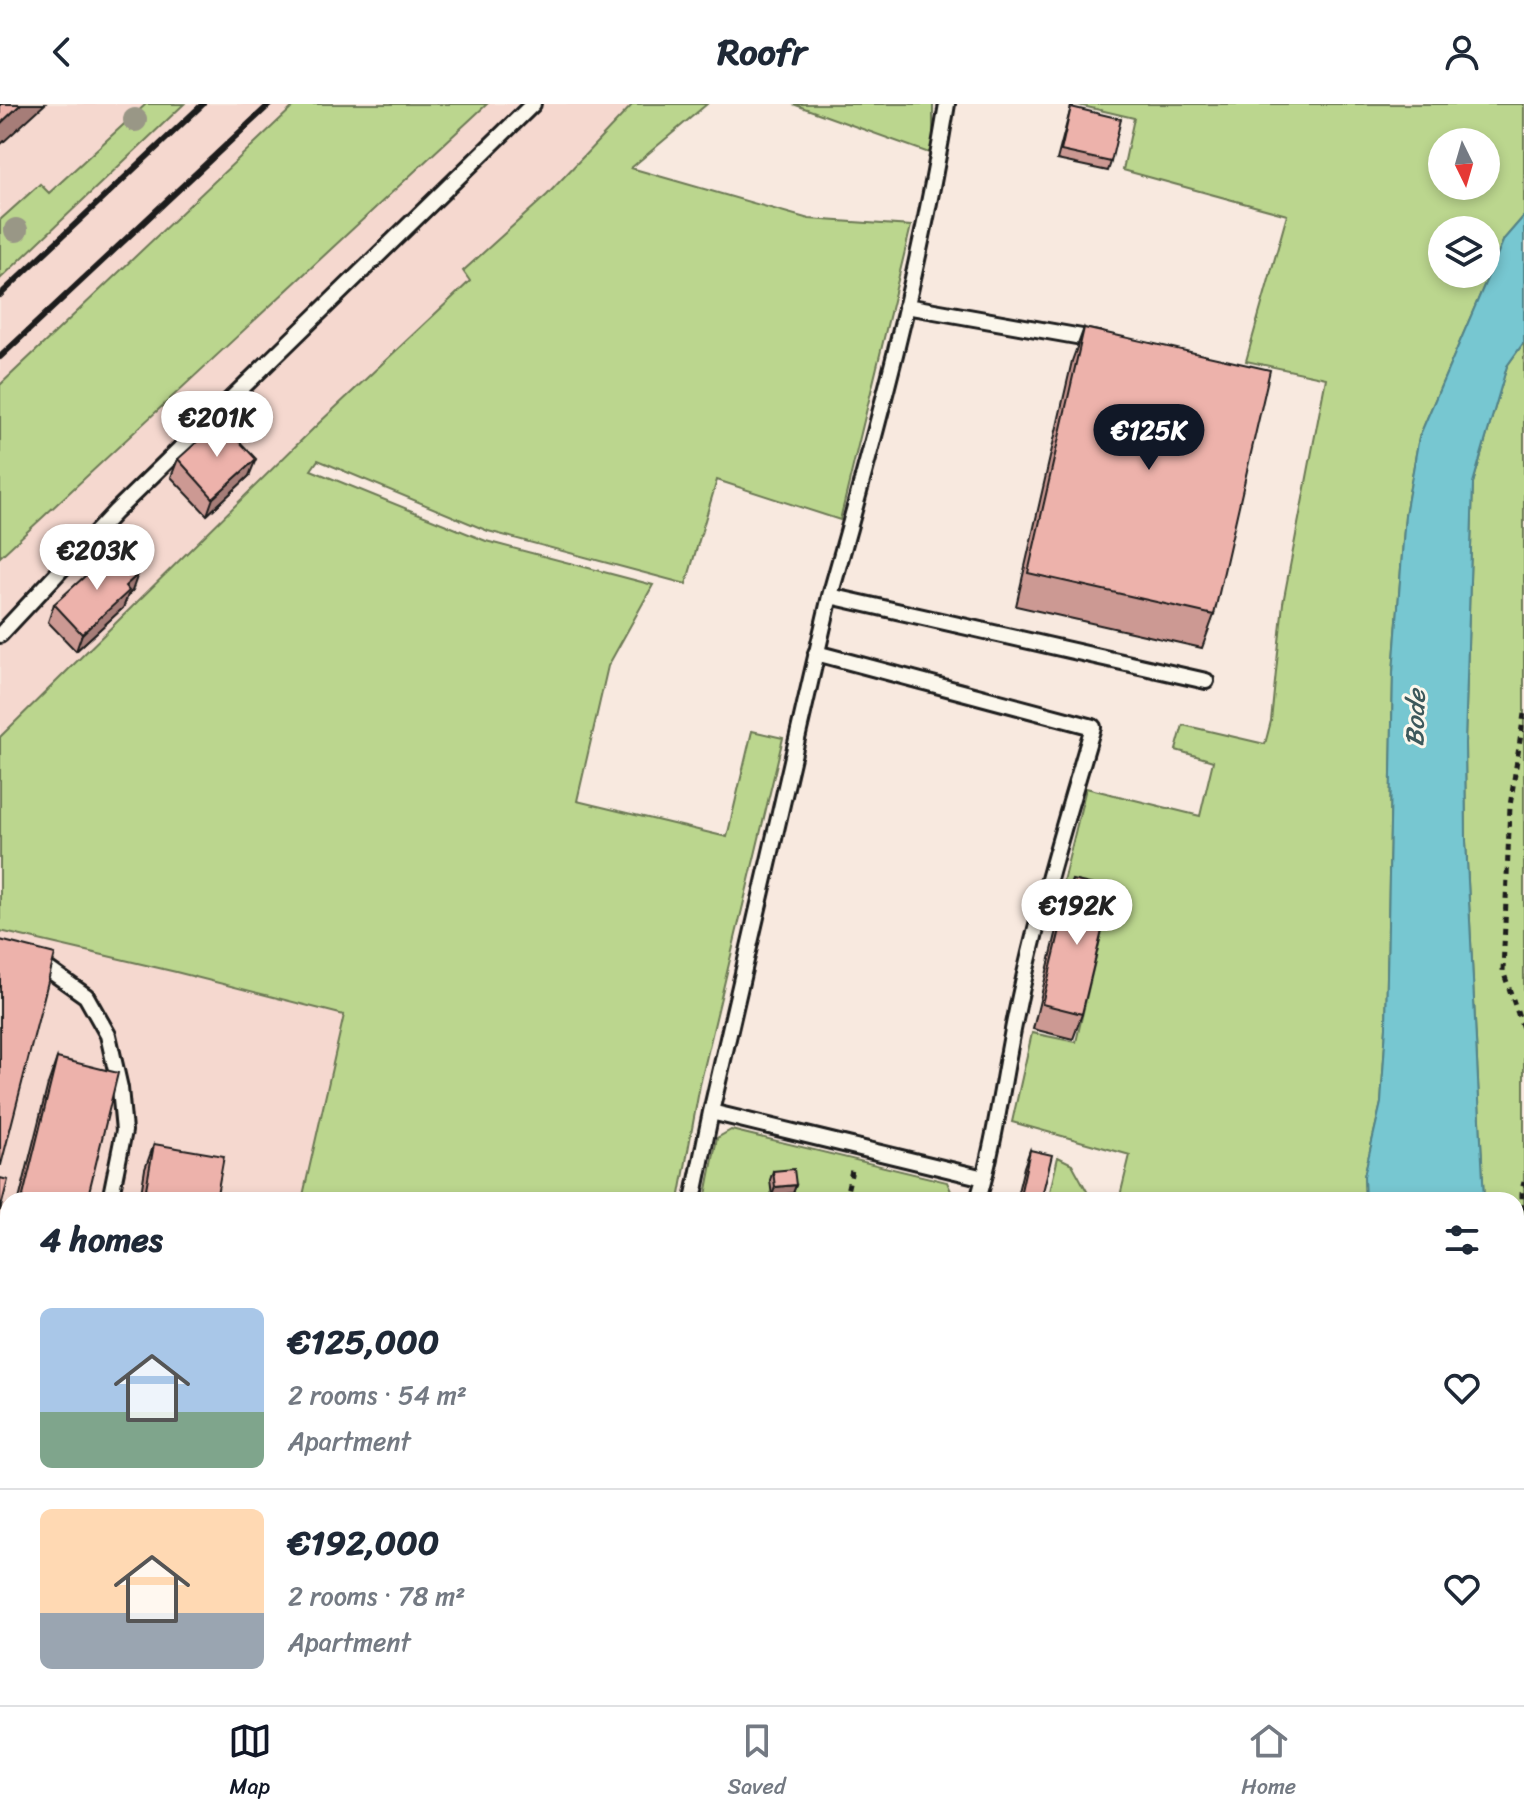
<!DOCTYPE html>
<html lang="en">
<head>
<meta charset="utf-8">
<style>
  body { margin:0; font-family:Sriracha,sans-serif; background:#f2f2f3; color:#1f2937; height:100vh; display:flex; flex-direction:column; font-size:30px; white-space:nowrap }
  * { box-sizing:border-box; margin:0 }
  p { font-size:26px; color:#747a83 }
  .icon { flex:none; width:44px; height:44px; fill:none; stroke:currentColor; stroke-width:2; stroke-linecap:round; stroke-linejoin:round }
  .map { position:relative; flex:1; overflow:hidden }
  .side { position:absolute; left:0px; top:1088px; width:1524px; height:514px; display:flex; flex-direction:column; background:#fff; border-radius:24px 24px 0 0; box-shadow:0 4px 12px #0003 }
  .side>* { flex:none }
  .needle { width:52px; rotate:175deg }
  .controls { position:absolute; left:1428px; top:24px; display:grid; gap:16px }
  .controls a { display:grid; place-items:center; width:72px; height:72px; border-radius:50%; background:#fff; box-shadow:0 4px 12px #0003; font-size:40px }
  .price { position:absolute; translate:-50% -68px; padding:0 18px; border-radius:28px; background:#fff; color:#222; font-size:26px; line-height:52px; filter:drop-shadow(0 2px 4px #0008) }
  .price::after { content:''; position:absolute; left:50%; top:48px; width:24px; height:18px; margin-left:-12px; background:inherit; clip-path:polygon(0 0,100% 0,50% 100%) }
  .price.current { background:#111827; color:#fff }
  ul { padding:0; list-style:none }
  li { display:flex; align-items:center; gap:24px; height:200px; padding:0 40px }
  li+li { border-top:2px solid #e0e1e3 }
  li span { display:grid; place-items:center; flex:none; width:224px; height:160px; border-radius:12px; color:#555 }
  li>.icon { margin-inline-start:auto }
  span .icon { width:96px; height:96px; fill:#fffc; stroke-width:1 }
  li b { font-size:34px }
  h2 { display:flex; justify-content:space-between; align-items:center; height:96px; padding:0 40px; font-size:34px }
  header { display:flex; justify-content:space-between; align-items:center; height:104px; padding:0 40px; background:#fff; font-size:36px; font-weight:700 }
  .tabs { display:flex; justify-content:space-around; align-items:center; height:112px; border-top:2px solid #e0e1e3; background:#fff; font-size:22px; color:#747a83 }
  .tabs a { display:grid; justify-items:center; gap:4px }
  .tabs .current { color:#111827 }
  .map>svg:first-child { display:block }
</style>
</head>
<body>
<header><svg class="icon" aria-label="back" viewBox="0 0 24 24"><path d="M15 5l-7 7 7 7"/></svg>Roofr<svg class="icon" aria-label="person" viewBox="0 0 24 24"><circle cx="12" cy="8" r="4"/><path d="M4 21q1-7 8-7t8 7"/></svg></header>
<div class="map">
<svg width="1524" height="1601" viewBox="0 0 1524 1601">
  <rect width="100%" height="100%" fill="#f8e9df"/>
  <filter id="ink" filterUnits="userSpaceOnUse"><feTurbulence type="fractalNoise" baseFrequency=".0125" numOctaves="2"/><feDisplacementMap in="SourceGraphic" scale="16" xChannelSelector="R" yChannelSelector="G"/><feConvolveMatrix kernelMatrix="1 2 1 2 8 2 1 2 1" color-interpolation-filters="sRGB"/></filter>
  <g filter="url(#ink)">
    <path fill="#f5d8cf" d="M0,0H146L49,89L40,81L0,116Z
      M184,0H296L0,281V175Z
      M487,0H633L547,91L464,166L470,177L319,319L0,633V453Z
      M0,827L176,868L344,911L302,1096H8V1594H167L165,1601H0Z"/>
    <path fill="#bbd68e" stroke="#6c7955" stroke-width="2" fill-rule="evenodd" d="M146,0H184L0,175V116L40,80L49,89Z
      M296,0H487L0,453V281Z
      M633,0H707L631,64L809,115L911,122L840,416L717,376L686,480L488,427L318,356L311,366L486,437L653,481L608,562L577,697L727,733L752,627L783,634L700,981L679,1096H302L344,911L176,868L0,827V633L319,319L470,177L463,167L547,91Z
      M793,0H933V37L929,49Z
      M1074,0H1524V112L1504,135L1419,333L1405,411L1393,569L1386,923L1381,999L1364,1072L1365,1096H1119L1130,1051L1012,1018L1032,929L1076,938L1106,810L1058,798L1086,684L1200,712L1213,657L1176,646L1183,621L1265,640L1271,617L1283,499L1326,274L1246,257L1287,111L1123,66L1134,14ZM1442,38H1486V82H1442ZM1442,126H1486V170H1442Z
      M1524,238V1552L1516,1555V1096H1484L1466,737L1465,639L1473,379L1507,262Z
      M731,1026L947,1078L955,1096H705L717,1034Z
      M1058,1053L1072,1060L1088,1089L1086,1096H1048Z
      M203,1594H563L561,1601H202Z
      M594,1594H820L816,1601H799L768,1594L766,1601H592Z
      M1220,1594H1445L1433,1601H1214Z"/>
    <path fill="#77c7d1" stroke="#538389" stroke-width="2" d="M1524,112V238L1507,262L1473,379L1465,639L1466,737L1484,1096H1365L1364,1072L1381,999L1386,923L1393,569L1405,411L1419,333L1504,135Z
      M978,1594H1220L1214,1601H970Z"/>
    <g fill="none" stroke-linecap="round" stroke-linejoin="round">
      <path stroke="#538389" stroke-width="10" d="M1516,1163L1524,1162"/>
      <g stroke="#1c1c1c" stroke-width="20">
        <path id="service" d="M906,202L1099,236
          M830,492C876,330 920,167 947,0
          M0,531L115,408L533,0
          M816,549L1093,623C1065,718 1036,814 1016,911C1003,973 996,1035 978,1096
          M38,858L86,892L108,931L120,984L124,1027L110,1096
          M711,1008L984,1074
          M693,1096L711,1008L830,492L1206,577
          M0,1172L8,1174
          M576,1601L578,1594"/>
      </g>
      <g stroke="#1c1c1c" stroke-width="34">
        <path id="minor" d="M1516,1586L1524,1582
          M1486,1601L1499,1594"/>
      </g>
      <path stroke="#1c1c1c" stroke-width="5" stroke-dasharray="6 6" stroke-linecap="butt" d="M1524,610L1510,702L1503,867L1524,927
        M845,1096L852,1066
        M1516,1226L1522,1176V1086L1524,1078
        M1516,1507L1524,1503
        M1254,1601L1257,1594
        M1360,1601L1371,1594"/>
      <use href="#service" stroke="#fbf7ec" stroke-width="14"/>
      <use href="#minor" stroke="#fbf7ec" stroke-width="28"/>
      <path stroke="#1c1c1c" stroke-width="6" d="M0,191L203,0
        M0,253L270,0"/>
    </g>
    <g fill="#999786">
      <circle cx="135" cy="16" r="12"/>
      <circle cx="16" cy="126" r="12"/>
    </g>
    <path fill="#cc9993" stroke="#1c1c1c" stroke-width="2" d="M1071,3L1111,58L1108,67L1057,56Z
      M1084,224L1214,511L1202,544L1016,502L1072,257Z
      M178,355L249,372L207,411L171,373Z
      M132,487L128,491L123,504L76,547L48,518L54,500Z
      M1072,776L1082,910L1073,935L1033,925L1063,801Z
      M57,954L87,1096H19L48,980Z
      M154,1040L216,1096H140L145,1065Z
      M1030,1046L1041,1096H1016L1024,1063Z
      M773,1067L796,1081L793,1089L772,1092L770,1076Z
      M8,1563V1594L151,1601H0Z"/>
    <path fill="#a67d78" stroke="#1c1c1c" stroke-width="2" d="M21,0H45L0,41V20Z
      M256,355L249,372L207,411L213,394Z
      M138,470L132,487L128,491L123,504L76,547L82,530L125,482Z
      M796,1081L793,1089L772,1092L775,1083Z"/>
    <path fill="#edb2ab" stroke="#1c1c1c" stroke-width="2" d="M0,0H21L0,20Z
      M1071,3L1121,15L1111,58L1061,47Z
      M1084,224L1270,266L1214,511L1028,469Z
      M220,317L256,355L213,394L178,355Z
      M115,445L138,470L125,482L129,487L82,530L54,500Z
      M1072,776L1112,785L1082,910L1042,900Z
      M0,836L55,850L1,1061H0Z
      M57,954L118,969L87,1096H22Z
      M154,1040L224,1052L216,1096H144Z
      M1030,1046L1052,1051L1041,1096H1019Z
      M794,1065L796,1081L775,1083L773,1067Z
      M0,1074L8,1076L0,1107Z
      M8,1569V1594H153L151,1601H20L2,1597Z"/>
  </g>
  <g text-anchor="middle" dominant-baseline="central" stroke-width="6" stroke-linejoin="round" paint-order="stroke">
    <g font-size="26" font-style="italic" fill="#3c585b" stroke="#fbf7ec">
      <text transform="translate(1415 614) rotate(-88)">Bode</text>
    </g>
  </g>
</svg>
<div class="controls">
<a><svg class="needle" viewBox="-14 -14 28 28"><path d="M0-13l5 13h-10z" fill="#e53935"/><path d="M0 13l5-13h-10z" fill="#747a83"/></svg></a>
<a><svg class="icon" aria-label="layers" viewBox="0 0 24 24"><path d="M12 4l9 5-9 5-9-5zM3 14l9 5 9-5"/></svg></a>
</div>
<b class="price" style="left:217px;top:355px">€201K</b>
<b class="price current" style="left:1149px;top:368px">€125K</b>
<b class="price" style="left:97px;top:488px">€203K</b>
<b class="price" style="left:1077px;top:843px">€192K</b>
<section class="side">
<h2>4 homes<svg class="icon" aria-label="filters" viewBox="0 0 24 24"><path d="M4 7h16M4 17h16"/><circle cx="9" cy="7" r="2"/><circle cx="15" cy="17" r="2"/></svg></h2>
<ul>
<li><span style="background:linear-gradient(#a9c7e8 65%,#7fa58c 0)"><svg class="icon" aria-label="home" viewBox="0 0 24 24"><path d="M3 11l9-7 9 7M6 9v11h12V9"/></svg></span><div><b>€125,000</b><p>2 rooms · 54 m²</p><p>Apartment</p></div><svg class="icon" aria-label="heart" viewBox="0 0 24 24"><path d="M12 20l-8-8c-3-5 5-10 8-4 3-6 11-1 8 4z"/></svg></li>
<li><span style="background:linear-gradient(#ffd9b3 65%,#9aa5b1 0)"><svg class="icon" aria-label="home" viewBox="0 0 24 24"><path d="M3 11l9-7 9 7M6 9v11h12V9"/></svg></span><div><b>€192,000</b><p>2 rooms · 78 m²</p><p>Apartment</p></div><svg class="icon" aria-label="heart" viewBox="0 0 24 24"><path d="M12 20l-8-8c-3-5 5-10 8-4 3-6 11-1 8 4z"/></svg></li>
</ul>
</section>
</div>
<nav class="tabs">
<a class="current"><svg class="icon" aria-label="map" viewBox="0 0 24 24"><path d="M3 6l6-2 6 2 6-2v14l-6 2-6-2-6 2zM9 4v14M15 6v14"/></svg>Map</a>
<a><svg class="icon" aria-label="saved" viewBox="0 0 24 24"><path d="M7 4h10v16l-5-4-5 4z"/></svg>Saved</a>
<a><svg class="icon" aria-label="home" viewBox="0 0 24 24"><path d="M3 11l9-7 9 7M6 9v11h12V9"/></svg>Home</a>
</nav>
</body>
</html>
